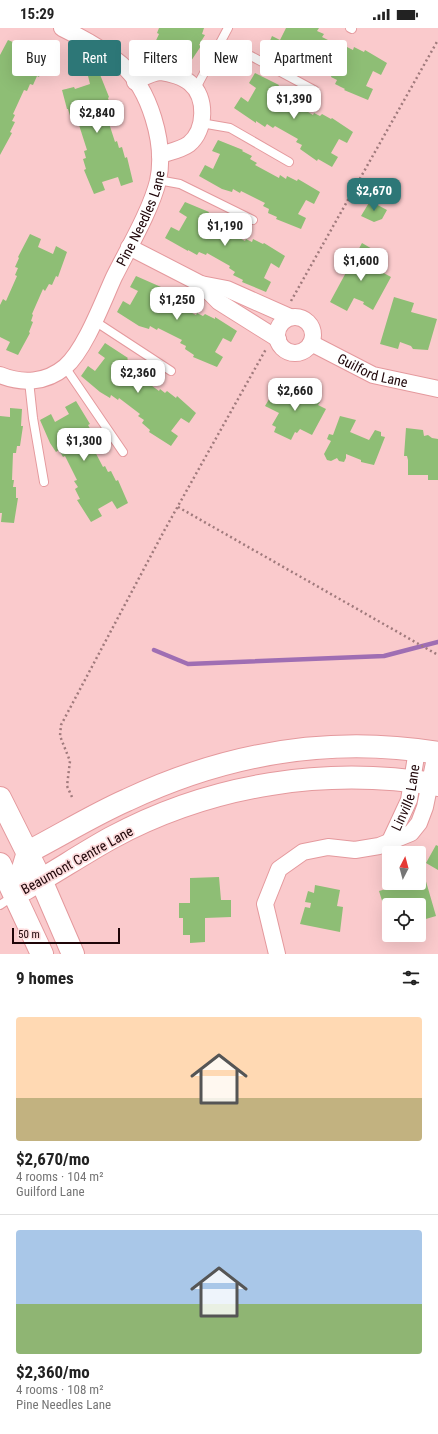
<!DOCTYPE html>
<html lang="en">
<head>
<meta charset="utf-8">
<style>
  body { margin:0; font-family:"Roboto Condensed",sans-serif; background:#f6f6f6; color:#222; height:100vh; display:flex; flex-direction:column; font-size:15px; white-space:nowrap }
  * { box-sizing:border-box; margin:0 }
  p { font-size:13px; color:#767676 }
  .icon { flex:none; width:22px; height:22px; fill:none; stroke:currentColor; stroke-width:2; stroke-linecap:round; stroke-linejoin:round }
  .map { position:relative; height:926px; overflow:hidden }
  .side { display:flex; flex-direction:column; background:#fff; flex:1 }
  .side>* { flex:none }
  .guide { position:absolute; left:12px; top:12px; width:414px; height:36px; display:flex; gap:8px }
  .needle { width:26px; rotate:6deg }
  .buttons { position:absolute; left:382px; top:818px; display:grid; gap:8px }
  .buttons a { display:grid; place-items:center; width:44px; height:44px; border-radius:4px; background:#fff; box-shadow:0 4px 16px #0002; font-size:20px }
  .scale { position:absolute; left:12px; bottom:10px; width:108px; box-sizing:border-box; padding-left:4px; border:2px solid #1e0508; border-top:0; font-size:11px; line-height:14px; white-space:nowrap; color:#1e0508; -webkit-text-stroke:3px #fddcdd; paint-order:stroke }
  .price { position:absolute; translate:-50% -34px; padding:0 9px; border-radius:8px; background:#fff; color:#222; font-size:13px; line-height:26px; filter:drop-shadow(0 1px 2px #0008) }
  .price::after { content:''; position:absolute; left:50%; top:24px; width:12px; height:9px; margin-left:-6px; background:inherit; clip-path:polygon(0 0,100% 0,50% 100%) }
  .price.on { background:#2d7777; color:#fff }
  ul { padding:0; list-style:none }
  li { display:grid; align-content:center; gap:8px; height:212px; padding:0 16px }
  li+li { border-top:1px solid #e0e0e0 }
  li span { display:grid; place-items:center; height:124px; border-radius:4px; color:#555 }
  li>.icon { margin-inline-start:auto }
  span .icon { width:72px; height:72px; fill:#fffc; stroke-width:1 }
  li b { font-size:17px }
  h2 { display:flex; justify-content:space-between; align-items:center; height:48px; padding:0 16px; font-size:17px }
  .tag { padding:0 14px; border-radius:4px; background:#fff; box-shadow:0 4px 16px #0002; font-size:14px; line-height:36px }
  .tag.on { background:#2d7777; color:#fff }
  .status { display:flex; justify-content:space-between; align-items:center; height:28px; padding:0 20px; background:#fff; direction:ltr }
  .status svg { height:11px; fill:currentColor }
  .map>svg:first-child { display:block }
</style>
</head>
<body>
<div class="status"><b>15:29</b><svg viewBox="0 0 49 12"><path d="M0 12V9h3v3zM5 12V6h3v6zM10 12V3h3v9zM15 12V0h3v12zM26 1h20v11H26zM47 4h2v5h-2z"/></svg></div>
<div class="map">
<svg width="438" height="926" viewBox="0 0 438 926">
  <rect width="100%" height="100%" fill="#facacc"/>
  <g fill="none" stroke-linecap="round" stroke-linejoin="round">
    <path stroke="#9f6eb3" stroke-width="4.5" d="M154,622L188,636L384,628L438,614"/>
  </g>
  <path fill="#8ebe75" d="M159,0H204L202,6L205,7L199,17L201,18L191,33L166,18L162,26L152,21L159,6L157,5Z
    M286,0H319L317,3L324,6L322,9L346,21L347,19L353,22L354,19L364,24L365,22L387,35L381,47L373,43L366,58L373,61L368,72L344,62L345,61L335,56L337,52L331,49L332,46L308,35L307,36L300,33L299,36L290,31L289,33L267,20L272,8L280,12Z
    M8,12L20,17L19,19L46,29L39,49L37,48L33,57L30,56L27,63L24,62L13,86L15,87L12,93L15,94L10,104L12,105L0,127V27Z
    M99,44L109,69L108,70L111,80L108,81L110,88L107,89L115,114L117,113L119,120L122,119L125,130L127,129L133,154L121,158L118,149L102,154L105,162L94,166L84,142L86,141L83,131L86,130L84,123L87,122L79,97H77L74,90L71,91L68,81H67L62,62L74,59L75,61L90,56L88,48Z
    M255,45L279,57L278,59L287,64L286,68L292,71L290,73L313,87L314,85L320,88L322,86L331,91L332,90L353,104L347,115L339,111L331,125L338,129L332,139L318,131L317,133L300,121L302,117L296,114L298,111L275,98L273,100L267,96L265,99L256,93V95L234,80L241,69L248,74L256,60L249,55Z
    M218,112L243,122L242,123L252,128L250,131L257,135L255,137L279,150L280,147L286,151L287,148L297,153L298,151L320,164L314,176L306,172L298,186L306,190L301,201L276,191L277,189L268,185L269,181L263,178L265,175L241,163L240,165L233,161L232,164L222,161L199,148L205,137L213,141L220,126L212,123Z
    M370,173L387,182L382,191L374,194L361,188Z
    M185,174L209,184L208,186L217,191L216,194L223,197L221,200L245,213L246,211L252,214L253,211L263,216L264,215L285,228L279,240L271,235L264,250L271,254L266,264L242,254L243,252L233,247L235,244L229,240L230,238L207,225L206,227L199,224L197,227L188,222V223L165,210L171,199L179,203L187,189L179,184Z
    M30,206L41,211L38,219L53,226L56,218L67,224L58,249L56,248L52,257L49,256L45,263L43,261L32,286L33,287L31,293L33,294L29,304L30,305L18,327L6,322L10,314L0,309V277L3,271L6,273L17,248L15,247L18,240L15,239L19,230L18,229Z
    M362,215L374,222L367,234L374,238L371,242L378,246L380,243L391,249L373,282L363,276L364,274L354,270L347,283L330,274Z
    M136,248L161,259L160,261L169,266L167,269L174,272L173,275L196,287L197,285L203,288L205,286L215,291V289L237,303L231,314L223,310L215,324L223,329L217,339L193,329L194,327L185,321L186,318L180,315L182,312L158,300L157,302L150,298L149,301L139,298L117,284L123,273L130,277L138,263L130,259Z
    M394,269L414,275L411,284L437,291L428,322L413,321L411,318L400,314L398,321L380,316Z
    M105,315L128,330L127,331L135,337L133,340L139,345L137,347L159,363L160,361L165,365L167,363L176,370L177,368L196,385L189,395L181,390L171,403L178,408L171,418L149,404L150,402L142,395L144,392L138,388L140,386L119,370L118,372L111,367L110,370L100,364L81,348L88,338L95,343L105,330L98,325Z
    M293,356L309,362L305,369L310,372L311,369L320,374L318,377L326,381L312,407L300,401L297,405L295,404L291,412L274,404L276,399L272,397L279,385L265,378L275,361L287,367Z
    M76,373L90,396L88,397L93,406L90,407L94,414L91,416L103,439L105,438L108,444L111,443L116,453L118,452L128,475L117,481L112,473L98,481L102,488L91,494L77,472L80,471L75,461L78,459L74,453L77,452L65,428L63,429L59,422L56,424L50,415L40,392L51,386L55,394L69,386L65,379Z
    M10,380L22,381L21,398H23L20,418H17L16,425H13L12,452H14L13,459H16V470H18L14,495L1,494L2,485H0V388L10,389Z
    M340,388L356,392L350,404L369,412L375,402L381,404V408L385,409L374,437L361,434V432L346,426V430L344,434L339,433L337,430L331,433L327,432L324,426L331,413L327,411L329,406L333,407Z
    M406,400L423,402L424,408L428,407L432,410L438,411V452H428V447H408V432L407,428H404Z
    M436,817L438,818V842L426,835Z
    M219,849L221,872H231V889L205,890V914L190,915V907H183V890H179V875H190V850Z
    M425,850L436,888L419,893V877H389V895L379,863L407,855H419V852Z
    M315,857L340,862L337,878L343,879L340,904L300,896L305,879L310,880L311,875L305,874L308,863L314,865Z"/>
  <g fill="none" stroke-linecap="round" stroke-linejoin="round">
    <g stroke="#e4999d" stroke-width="10">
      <path id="lane" d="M350,0L352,1
        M211,33L236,27L251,28L314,62
        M195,62L228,0
        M201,95L230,100L289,134
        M158,152L180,156L253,192
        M93,292L171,343
        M65,339L123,424
        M29,353L33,390L44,454
        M0,877L15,867"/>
    </g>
    <g stroke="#e4999d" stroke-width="18">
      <g id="street">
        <path d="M135,54C143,50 152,44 161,44C170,45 183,49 190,55C207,69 206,102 189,116C181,122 169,124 160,127"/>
        <path d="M129,219L201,256L227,261L290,289"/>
        <path d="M201,256L219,274L278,311"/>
        <circle cx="295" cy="307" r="18"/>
        <path id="s1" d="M311,315L373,347L438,361"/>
        <path id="s2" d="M0,347C22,356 46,355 65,339C85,322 103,273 114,249C128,221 151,182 158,153C166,116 150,61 121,36C103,21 83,10 62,0"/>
        <path id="s3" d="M389,815L409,772L417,722"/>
        <path d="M277,926L265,876L279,841L303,824L328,819L355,822L379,818L411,805L419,795L425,779L436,725"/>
      </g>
    </g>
    <g stroke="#e4999d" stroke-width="24">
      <path id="secondary" d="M25,861C54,845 82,826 111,810C211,756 327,738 438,757
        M15,867L28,824C61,807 93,787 127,772C227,725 329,707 438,725"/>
    </g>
    <g stroke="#e4999d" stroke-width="24">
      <path id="primary" d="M0,770L41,852L73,926
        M0,836L42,926"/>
    </g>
    <path stroke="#a07a7c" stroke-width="2.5" stroke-dasharray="2 3" stroke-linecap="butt" d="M291,273L438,12
      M178,479L438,627
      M72,769L67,758L70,733L60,708L61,697L164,503L266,321"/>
    <use href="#lane" stroke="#fff" stroke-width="8"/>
    <use href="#street" stroke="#fff" stroke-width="16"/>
    <use href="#secondary" stroke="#fff" stroke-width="22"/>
    <use href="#primary" stroke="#fff" stroke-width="22"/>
  </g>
  <g text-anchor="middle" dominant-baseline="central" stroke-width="3.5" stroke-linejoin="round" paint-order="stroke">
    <g font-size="14" fill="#1e0508" stroke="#fddcdd">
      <text stroke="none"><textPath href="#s2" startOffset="237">Pine Needles Lane</textPath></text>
      <text stroke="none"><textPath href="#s1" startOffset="68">Guilford Lane</textPath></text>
      <text stroke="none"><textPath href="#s3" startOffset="49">Linville Lane</textPath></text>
      <text transform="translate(77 832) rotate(-29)">Beaumont Centre Lane</text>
    </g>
  </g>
</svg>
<div class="buttons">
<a><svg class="needle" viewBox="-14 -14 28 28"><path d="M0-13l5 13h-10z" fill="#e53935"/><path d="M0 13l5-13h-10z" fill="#767676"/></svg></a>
<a><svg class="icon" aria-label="locate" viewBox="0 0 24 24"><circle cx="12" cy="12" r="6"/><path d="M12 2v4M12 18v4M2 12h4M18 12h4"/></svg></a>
</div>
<div class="scale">50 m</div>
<b class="price" style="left:294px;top:92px">$1,390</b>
<b class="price" style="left:97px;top:106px">$2,840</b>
<b class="price on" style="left:374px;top:184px">$2,670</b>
<b class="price" style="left:225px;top:219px">$1,190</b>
<b class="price" style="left:361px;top:254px">$1,600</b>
<b class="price" style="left:177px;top:293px">$1,250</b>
<b class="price" style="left:138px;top:366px">$2,360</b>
<b class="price" style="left:295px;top:384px">$2,660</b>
<b class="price" style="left:84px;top:434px">$1,300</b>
<div class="guide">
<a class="tag">Buy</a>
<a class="tag on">Rent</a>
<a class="tag">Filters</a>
<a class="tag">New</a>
<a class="tag">Apartment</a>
</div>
</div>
<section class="side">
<h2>9 homes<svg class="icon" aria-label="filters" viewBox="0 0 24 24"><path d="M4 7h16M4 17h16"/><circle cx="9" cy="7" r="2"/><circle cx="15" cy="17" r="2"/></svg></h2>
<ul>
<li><span style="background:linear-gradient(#ffd9b3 65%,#c2b280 0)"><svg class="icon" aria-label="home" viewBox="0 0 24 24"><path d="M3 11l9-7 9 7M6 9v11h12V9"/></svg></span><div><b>$2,670/mo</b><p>4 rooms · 104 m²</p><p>Guilford Lane</p></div></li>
<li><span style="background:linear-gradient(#a9c7e8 60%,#8fb573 0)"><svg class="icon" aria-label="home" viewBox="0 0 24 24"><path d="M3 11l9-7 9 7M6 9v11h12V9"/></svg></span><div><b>$2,360/mo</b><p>4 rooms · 108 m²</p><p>Pine Needles Lane</p></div></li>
</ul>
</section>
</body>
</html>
